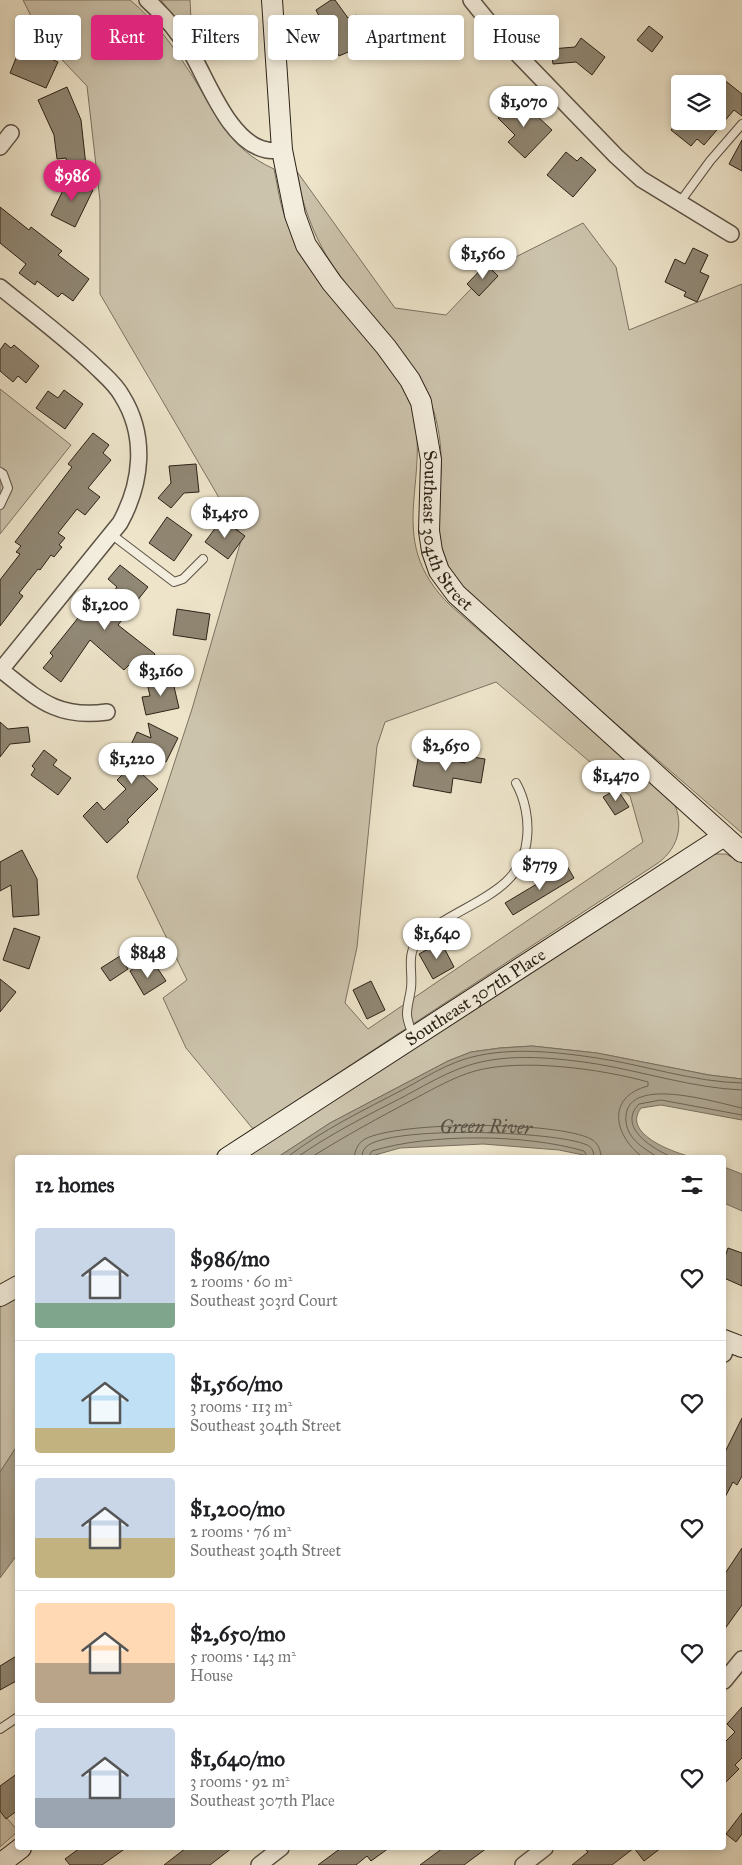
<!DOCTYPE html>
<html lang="en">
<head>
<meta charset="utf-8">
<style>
  body { margin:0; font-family:"IM FELL Great Primer",serif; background:#f6f6f6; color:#202124; height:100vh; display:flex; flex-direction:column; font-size:19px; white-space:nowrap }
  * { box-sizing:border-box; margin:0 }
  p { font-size:16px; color:#757577 }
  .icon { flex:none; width:28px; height:28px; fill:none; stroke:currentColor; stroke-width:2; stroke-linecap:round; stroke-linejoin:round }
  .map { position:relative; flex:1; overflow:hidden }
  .drawer { position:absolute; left:15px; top:1155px; width:711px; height:695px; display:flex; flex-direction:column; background:#fff; border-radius:5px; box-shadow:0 2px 8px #0003 }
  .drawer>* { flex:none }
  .guide { position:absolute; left:15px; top:15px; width:712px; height:45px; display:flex; gap:10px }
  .buttons { position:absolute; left:671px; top:75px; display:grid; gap:10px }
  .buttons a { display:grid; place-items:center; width:55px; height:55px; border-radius:5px; background:#fff; box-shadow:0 2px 8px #0003; font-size:25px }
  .price { position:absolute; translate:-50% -42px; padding:0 11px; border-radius:18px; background:#fff; color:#222; font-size:16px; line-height:32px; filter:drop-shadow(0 1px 2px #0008) }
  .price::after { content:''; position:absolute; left:50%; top:30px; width:15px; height:11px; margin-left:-8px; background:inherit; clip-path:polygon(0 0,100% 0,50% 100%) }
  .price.active { background:#db2777; color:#fff }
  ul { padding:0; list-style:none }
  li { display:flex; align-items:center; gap:15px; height:125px; padding:0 20px }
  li+li { border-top:1px solid #e0e0e0 }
  li span { display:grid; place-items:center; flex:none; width:140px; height:100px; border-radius:5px; color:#555 }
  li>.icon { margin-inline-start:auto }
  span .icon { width:60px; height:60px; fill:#fffc; stroke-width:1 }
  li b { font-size:21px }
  h2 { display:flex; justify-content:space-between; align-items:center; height:60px; padding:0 20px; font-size:21px }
  .pill { padding:0 18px; border-radius:5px; background:#fff; box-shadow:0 2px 8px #0003; font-size:18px; line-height:45px }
  .pill.active { background:#db2777; color:#fff }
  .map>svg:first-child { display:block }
</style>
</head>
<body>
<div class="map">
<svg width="742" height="1865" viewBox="0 0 742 1865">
  <rect width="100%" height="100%" fill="#ede4ca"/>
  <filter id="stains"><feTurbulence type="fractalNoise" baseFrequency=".004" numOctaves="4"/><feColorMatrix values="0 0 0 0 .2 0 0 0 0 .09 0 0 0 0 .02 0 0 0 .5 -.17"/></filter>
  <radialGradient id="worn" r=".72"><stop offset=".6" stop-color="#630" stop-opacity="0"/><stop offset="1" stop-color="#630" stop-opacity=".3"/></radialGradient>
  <path fill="#ccc3ac" stroke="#7c7262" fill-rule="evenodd" d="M23,0H130C156,21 175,49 193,77C218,117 228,148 274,169C278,187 280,208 288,224C294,236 305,247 313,258C342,297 392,355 409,399C437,475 379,537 451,606L671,797C685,821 680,847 658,863L253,1129L186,1048L163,998L187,980L137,877L192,709L242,537L100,294V201L87,86L43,40ZM496,682L630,796L643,842L368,1029L345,1003L357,947L377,746L385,722Z
    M161,0H190L192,41Z
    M293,166L395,308L446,315L488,271L583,223L616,267L629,330L742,284V833L457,586C452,575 443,563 441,551C434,525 440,499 441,472C442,447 439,422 429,398C408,347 365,312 334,267C312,236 303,202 293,166Z
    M0,389L71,445L0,534Z
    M713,854H726L742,863V1079L709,1075L597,1053L532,1046L500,1048L471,1052L448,1061L330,1123L278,1157L228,1158Z
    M17,1290V1446L0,1472V1302Z
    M0,1810L18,1831L0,1847Z"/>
  <path fill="#aba28d" stroke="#786f5e" d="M532,1046L597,1053L709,1075L742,1079V1120L661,1105L641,1108C621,1134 675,1153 692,1157H593L559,1150L483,1144L400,1148L368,1157H278L330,1123L448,1061L471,1052L500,1048Z
    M724,1167L742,1174V1211L724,1203Z
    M17,1446V1555L0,1578V1472Z"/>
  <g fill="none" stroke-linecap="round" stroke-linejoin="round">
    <g stroke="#6c6252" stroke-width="1">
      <path d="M286,1158C322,1130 364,1110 404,1089C426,1077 448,1063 472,1057C512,1047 557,1052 597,1058C645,1065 693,1082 742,1083"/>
      <path d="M296,1158C330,1134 368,1115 405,1096C427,1084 449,1071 473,1064C511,1053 558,1058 597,1064C645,1072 693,1088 742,1090"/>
      <path d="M310,1158C345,1136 380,1117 416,1098C435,1088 454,1077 475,1071C522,1058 602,1069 648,1082V1086C605,1097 614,1137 644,1158"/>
      <path id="s1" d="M354,1158C355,1150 358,1143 365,1139C399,1121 557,1121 591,1139C598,1143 601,1150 601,1158"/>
      <path d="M362,1158C362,1153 363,1150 366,1147C389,1125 557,1131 587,1145C592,1147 594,1152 594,1158"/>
      <path d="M368,1158L372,1151C431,1133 525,1134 584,1151L588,1158"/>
      <path d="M659,1158C645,1149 628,1140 626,1122C621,1072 717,1103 742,1108"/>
      <path d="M674,1158C655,1150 616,1128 639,1104L661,1100L742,1115"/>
    </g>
  </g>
  <path fill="#908774" stroke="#2c2217" d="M331,0H335L348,18L356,15L369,43L339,56L316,10Z
    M245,18L247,46L220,48L218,20Z
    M649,26L663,37L652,52L637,40Z
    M581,38L605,57L592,75L576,62L553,64L551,49L575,47Z
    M21,46L58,62L46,88L10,73Z
    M718,75L742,94V116L734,110L704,145L697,139L691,146L671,130L678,121H718Z
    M67,87L81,120L86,166L68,169L66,158L57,159L54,135L38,100Z
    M518,98L552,130L525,158L508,142L515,135L498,118Z
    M742,140V171L729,164Z
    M566,152L577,161L581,157L596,170L573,197L547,175Z
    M69,178L93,190L75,227L51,215Z
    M0,207L29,230L31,227L62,251L58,255L89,279L73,301L62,293L58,297L37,281L35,285L19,273L26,264L0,243Z
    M693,248L708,255L700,272L709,276L697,302L684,296L686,292L665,282L675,259L685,264Z
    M486,264L498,276L479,296L467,284Z
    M5,343L11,348L14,345L39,366L26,383L18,376L13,382L0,371V350Z
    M64,390L83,404L65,429L36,408L48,391L58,398Z
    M93,433L109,445L103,453L111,460L88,488L100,497L85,515L77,509L58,533L65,538L59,545L62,547L54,557L51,555L40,570L38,569L19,593L23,596L0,626V580L20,554L16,552L21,546L15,542L72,467L68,464Z
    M196,464L199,492L184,493L171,508L158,498L171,483L169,466Z
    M167,517L192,535L174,561L149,543Z
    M222,519L245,536L228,559L205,542Z
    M120,565L148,587L118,625L155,654L140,674L129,665L124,670L90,640L61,682L43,668L53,656L50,653L86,608L95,615L117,587L108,579Z
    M177,609L210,614L206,640L173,635Z
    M172,678L179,708L146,715L142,697L150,696L147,683Z
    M0,722L8,729L28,727L30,742L10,744L0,757Z
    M148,723L178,738L166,762L149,754L140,772L158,789L127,820L129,822L107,843L83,816L97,802L104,810L126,789L117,780L140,757L128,751L137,732L151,738Z
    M44,750L57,760L53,765L71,778L58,795L31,775L35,769L32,766Z
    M419,754L465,763L466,756L485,759L481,783L453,778L451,793L413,786Z
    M596,771L604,777L598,786L589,779Z
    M617,789L629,807L615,815L603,797Z
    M22,850L37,879L39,915L13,917L11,885L0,891V862Z
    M567,866L574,878L513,915L505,903Z
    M14,928L40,937L29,969L3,960Z
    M441,942L454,967L433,979L419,954Z
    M120,956L128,969L110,981L101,968Z
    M140,964L145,972L156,966L166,981L144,995L130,971Z
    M0,979L16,992L0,1012Z
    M371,981L385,1010L367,1019L353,990Z
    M728,1248L742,1253V1286L724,1278V1260Z
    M742,1418V1476L737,1485L733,1482L724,1499V1454Z
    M742,1548V1605L724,1630V1575Z
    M18,1655V1680L0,1690V1666Z
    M742,1707V1758L735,1765L739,1769L724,1784V1743L735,1732L727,1724Z
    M18,1773V1810L6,1819L0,1811V1786Z
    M742,1813V1834L736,1842L726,1834Z
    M80,1848H126L102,1865H70L65,1859Z
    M186,1848H232L210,1865H164Z
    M341,1848H389L371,1861L367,1856L356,1865H318Z
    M443,1848H487L464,1865H420Z
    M584,1848H661L644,1861L634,1848L612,1865H572L588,1852Z"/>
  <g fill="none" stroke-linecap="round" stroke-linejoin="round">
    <g stroke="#5c5244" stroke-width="10">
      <path id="lane" d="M680,202L710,161L742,124
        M0,472L3,474L8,488L0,505
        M111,534L174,582L183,579L203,559
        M413,1036C411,1029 407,1021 407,1014C407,1005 410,997 411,988C413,971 406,955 418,940C424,932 434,927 442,922C478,899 523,887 527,838C529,820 525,799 516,783
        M0,1729L18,1717"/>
    </g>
    <g stroke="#5c5244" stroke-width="18">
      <path id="street" d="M147,0C165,16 181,36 193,56C209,84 231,144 267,150C271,151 277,150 282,150
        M471,0L501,37L616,156L641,179L731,234
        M0,147L11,133
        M0,287C32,313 64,337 94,365C104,375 115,383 122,396C147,436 142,483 120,523L0,671
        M1,670C38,699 57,719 107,712
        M724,1354L728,1342
        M724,1681L742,1659
        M259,1865L281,1848
        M523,1865L545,1848"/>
    </g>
    <g stroke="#2c2217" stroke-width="22">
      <g id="secondary">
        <path id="s2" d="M272,0L282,150L295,215L306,245L332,283L386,347L410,380L421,402L431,460L429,531L432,551L439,571L456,594L742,852"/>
        <path id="s3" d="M227,1158L724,836"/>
        <path d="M0,1296L18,1286"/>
        <path d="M724,1340L742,1347"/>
        <path d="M0,1864L21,1848"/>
      </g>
    </g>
    <use href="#lane" stroke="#f3eddd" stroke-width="8"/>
    <use href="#street" stroke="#f3eddd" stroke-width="15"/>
    <use href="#secondary" stroke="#f3eddd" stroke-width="20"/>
  </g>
  <g text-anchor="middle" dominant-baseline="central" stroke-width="4.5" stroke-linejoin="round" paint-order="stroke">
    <g font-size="18" fill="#2c2217" stroke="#f3eddd">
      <text stroke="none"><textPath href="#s2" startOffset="578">Southeast 304th Street</textPath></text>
      <text stroke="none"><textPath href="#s3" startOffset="296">Southeast 307th Place</textPath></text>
    </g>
    <g font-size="19" font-style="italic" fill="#584f40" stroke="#f3eddd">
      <text stroke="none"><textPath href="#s1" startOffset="145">Green River</textPath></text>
    </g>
  </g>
  <rect width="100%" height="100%" filter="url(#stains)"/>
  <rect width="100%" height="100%" fill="url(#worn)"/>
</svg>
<div class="buttons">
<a><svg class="icon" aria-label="layers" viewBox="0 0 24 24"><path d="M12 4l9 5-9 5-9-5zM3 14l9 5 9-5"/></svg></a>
</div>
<b class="price" style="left:524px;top:128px">$1,070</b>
<b class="price active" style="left:72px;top:202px">$986</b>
<b class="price" style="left:483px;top:280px">$1,560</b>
<b class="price" style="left:225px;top:539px">$1,450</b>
<b class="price" style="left:105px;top:631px">$1,200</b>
<b class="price" style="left:161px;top:697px">$3,160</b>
<b class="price" style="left:446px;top:772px">$2,650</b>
<b class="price" style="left:132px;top:785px">$1,220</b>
<b class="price" style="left:616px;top:802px">$1,470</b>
<b class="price" style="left:540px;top:891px">$779</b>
<b class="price" style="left:437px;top:960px">$1,640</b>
<b class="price" style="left:148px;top:979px">$848</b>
<div class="guide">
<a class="pill">Buy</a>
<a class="pill active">Rent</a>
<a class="pill">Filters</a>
<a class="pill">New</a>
<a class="pill">Apartment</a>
<a class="pill">House</a>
</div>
<section class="drawer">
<h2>12 homes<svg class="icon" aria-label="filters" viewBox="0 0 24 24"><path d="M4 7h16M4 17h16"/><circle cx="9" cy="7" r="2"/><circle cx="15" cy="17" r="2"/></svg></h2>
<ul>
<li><span style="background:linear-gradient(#c9d6e8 75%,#7fa58c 0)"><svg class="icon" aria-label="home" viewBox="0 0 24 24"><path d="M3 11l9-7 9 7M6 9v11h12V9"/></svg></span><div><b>$986/mo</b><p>2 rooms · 60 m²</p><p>Southeast 303rd Court</p></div><svg class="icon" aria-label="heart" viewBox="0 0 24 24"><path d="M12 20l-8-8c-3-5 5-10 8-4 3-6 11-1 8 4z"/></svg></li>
<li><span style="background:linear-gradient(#bfe0f5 75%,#c2b280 0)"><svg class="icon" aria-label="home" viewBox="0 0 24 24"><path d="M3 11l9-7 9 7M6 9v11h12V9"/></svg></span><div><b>$1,560/mo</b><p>3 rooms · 113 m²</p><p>Southeast 304th Street</p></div><svg class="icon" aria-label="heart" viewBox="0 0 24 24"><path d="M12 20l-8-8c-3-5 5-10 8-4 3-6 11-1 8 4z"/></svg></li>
<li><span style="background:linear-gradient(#c9d6e8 60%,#c2b280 0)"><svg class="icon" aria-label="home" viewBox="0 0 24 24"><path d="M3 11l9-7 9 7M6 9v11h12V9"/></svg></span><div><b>$1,200/mo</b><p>2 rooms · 76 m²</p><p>Southeast 304th Street</p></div><svg class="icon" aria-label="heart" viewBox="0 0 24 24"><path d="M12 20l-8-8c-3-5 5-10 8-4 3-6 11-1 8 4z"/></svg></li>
<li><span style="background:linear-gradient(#ffd9b3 60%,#b9a48a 0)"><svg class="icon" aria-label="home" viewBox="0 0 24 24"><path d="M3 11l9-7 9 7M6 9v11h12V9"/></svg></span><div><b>$2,650/mo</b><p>5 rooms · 143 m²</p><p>House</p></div><svg class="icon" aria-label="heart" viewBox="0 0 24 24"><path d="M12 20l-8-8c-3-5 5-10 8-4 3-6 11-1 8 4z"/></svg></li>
<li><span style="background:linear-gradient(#c9d6e8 70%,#9aa5b1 0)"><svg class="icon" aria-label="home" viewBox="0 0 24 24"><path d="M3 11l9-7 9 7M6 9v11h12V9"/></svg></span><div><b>$1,640/mo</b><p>3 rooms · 92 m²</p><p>Southeast 307th Place</p></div><svg class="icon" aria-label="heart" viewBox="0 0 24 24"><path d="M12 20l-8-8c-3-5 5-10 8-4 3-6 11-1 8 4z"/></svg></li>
</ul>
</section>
</div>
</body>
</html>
